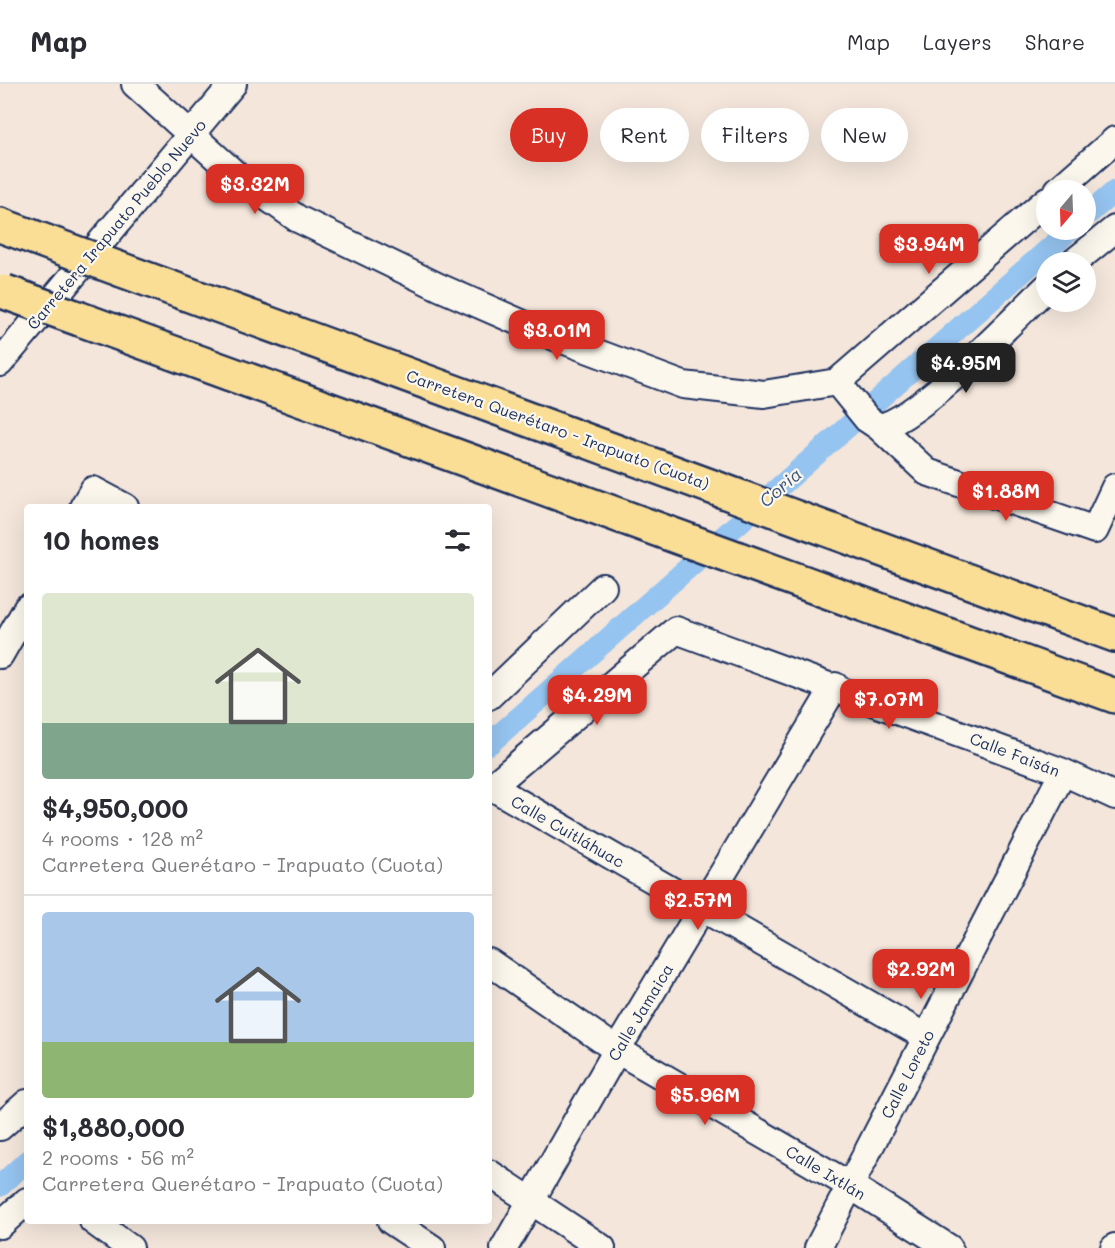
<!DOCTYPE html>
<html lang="en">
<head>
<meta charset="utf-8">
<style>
  body { margin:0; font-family:Mali,sans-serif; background:#f7f7f7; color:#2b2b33; height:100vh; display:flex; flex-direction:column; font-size:22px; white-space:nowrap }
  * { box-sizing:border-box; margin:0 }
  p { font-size:20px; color:#7c7c81 }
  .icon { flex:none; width:33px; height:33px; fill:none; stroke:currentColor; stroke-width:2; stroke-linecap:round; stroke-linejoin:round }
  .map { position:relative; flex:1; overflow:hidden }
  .drawer { position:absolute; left:24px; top:420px; width:468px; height:720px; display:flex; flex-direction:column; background:#fff; border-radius:6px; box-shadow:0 6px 24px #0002 }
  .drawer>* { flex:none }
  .banner { position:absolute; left:510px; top:24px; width:514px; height:54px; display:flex; gap:12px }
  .needle { width:39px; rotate:199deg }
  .controls { position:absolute; left:1036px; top:96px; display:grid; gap:12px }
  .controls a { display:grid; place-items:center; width:60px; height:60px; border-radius:50%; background:#fff; box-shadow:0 6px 24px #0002; font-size:30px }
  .price { position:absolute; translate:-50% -51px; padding:0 14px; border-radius:12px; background:#d93025; color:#fff; font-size:20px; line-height:39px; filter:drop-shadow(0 2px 3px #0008) }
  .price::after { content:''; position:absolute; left:50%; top:36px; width:18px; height:14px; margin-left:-9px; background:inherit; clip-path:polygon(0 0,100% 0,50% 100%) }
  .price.active { background:#222; color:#fff }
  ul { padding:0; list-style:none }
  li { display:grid; align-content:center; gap:12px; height:318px; padding:0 18px }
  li+li { border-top:2px solid #e1e1e2 }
  li span { display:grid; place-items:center; height:186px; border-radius:6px; color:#555 }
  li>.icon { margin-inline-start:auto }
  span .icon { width:108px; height:108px; fill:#fffc; stroke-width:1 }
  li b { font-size:26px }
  h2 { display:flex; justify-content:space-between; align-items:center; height:72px; padding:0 18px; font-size:26px }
  .tag { padding:0 21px; border-radius:27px; background:#fff; box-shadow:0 6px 24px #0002; font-size:21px; line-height:54px }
  .tag.active { background:#d93025; color:#fff }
  header { display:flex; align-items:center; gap:36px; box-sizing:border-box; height:84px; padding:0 30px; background:#fff; border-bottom:2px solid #e1e1e2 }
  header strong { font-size:28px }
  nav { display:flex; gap:33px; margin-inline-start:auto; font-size:21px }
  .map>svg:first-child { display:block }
</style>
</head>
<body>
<header>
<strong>Map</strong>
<nav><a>Map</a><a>Layers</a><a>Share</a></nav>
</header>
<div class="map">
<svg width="1115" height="1164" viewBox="0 0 1115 1164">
  <rect width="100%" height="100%" fill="#f4e6db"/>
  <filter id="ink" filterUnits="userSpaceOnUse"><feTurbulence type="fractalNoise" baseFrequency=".0167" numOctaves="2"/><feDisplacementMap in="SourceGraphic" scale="12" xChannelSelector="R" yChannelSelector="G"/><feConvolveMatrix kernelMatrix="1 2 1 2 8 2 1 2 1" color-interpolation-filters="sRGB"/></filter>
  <g filter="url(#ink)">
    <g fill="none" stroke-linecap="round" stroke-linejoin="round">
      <path stroke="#95c4f0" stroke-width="22" d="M1086,132L1115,107
        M489,660L1070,146
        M0,1102L27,1077"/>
      <g stroke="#1b2f5e" stroke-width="30">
        <path id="minor" d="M135,0L237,92L298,135L439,203L544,249L683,301L764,310L837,298L1047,116
          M1058,106L1115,56
          M1074,178L1115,145
          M0,279L233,0
          M837,298L867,335L879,343C919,336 1013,235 1047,203
          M879,343L927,388L1095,446L1115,403
          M83,423L93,406L125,423
          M0,571L27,524
          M489,612L603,503
          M492,703L926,953
          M489,705L676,546L1063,688L1115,712
          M489,878L617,966L851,1102L949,1164
          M0,1043L27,1019
          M489,1089L602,1164
          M93,1137L130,1164
          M391,1137L432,1164
          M0,1141L27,1117
          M504,1164L617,966L835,602
          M818,1164L1063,688
          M1114,1164L1115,1163"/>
      </g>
      <g stroke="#1b2f5e" stroke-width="38">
        <path id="highway" d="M0,141L30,152
          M122,186L1115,551
          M80,235C424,362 770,486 1115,612"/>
      </g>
      <use href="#minor" stroke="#fbf7ec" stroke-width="26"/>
      <use href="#highway" stroke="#fbde96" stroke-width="33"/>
      <g stroke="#1b2f5e" stroke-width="38" stroke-linecap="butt">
        <path id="highway-bridge" d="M30,152L122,186
          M5,208L80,235"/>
      </g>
      <use href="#highway-bridge" stroke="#fbde96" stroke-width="33"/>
    </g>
  </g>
  <g text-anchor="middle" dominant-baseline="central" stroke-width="4.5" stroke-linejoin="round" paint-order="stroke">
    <g font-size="16" fill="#1b2f5e" stroke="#fbf7ec">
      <text transform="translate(116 140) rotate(-50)">Carretera Irapuato Pueblo Nuevo</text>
      <text transform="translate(558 345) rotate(20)">Carretera Querétaro - Irapuato (Cuota)</text>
      <text transform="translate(1015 670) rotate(21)">Calle Faisán</text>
      <text transform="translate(568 747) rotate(30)">Calle Cuitláhuac</text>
      <text transform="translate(640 928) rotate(-59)">Calle Jamaica</text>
      <text transform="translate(907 990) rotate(-63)">Calle Loreto</text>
      <text transform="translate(826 1088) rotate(31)">Calle Ixtlán</text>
    </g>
    <g font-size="18" font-style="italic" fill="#3a5482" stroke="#fbf7ec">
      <text transform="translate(780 403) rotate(-41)">Coria</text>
    </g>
  </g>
</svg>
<div class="controls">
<a><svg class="needle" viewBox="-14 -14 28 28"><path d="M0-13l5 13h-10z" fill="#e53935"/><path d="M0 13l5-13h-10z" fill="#7c7c81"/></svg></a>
<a><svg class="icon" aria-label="layers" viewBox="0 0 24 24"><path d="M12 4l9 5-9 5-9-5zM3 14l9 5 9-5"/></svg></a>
</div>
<b class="price" style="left:255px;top:131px">$3.32M</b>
<b class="price" style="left:929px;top:191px">$3.94M</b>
<b class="price" style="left:557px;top:277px">$3.01M</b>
<b class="price active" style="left:966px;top:310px">$4.95M</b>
<b class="price" style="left:1006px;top:438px">$1.88M</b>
<b class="price" style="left:597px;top:642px">$4.29M</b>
<b class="price" style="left:889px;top:646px">$7.07M</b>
<b class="price" style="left:698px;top:847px">$2.57M</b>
<b class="price" style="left:921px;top:916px">$2.92M</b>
<b class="price" style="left:705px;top:1042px">$5.96M</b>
<div class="banner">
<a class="tag active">Buy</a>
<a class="tag">Rent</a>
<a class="tag">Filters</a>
<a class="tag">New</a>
</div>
<section class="drawer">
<h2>10 homes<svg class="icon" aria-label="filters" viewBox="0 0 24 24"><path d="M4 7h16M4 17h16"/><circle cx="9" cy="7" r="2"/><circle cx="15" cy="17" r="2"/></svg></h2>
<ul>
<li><span style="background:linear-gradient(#dfe7d0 70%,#7fa58c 0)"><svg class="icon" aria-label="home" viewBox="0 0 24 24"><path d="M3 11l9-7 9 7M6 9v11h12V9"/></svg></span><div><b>$4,950,000</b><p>4 rooms · 128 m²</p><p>Carretera Querétaro - Irapuato (Cuota)</p></div></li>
<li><span style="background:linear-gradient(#a9c7e8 70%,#8fb573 0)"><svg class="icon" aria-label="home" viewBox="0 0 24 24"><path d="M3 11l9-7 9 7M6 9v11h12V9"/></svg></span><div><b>$1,880,000</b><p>2 rooms · 56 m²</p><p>Carretera Querétaro - Irapuato (Cuota)</p></div></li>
</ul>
</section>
</div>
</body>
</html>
